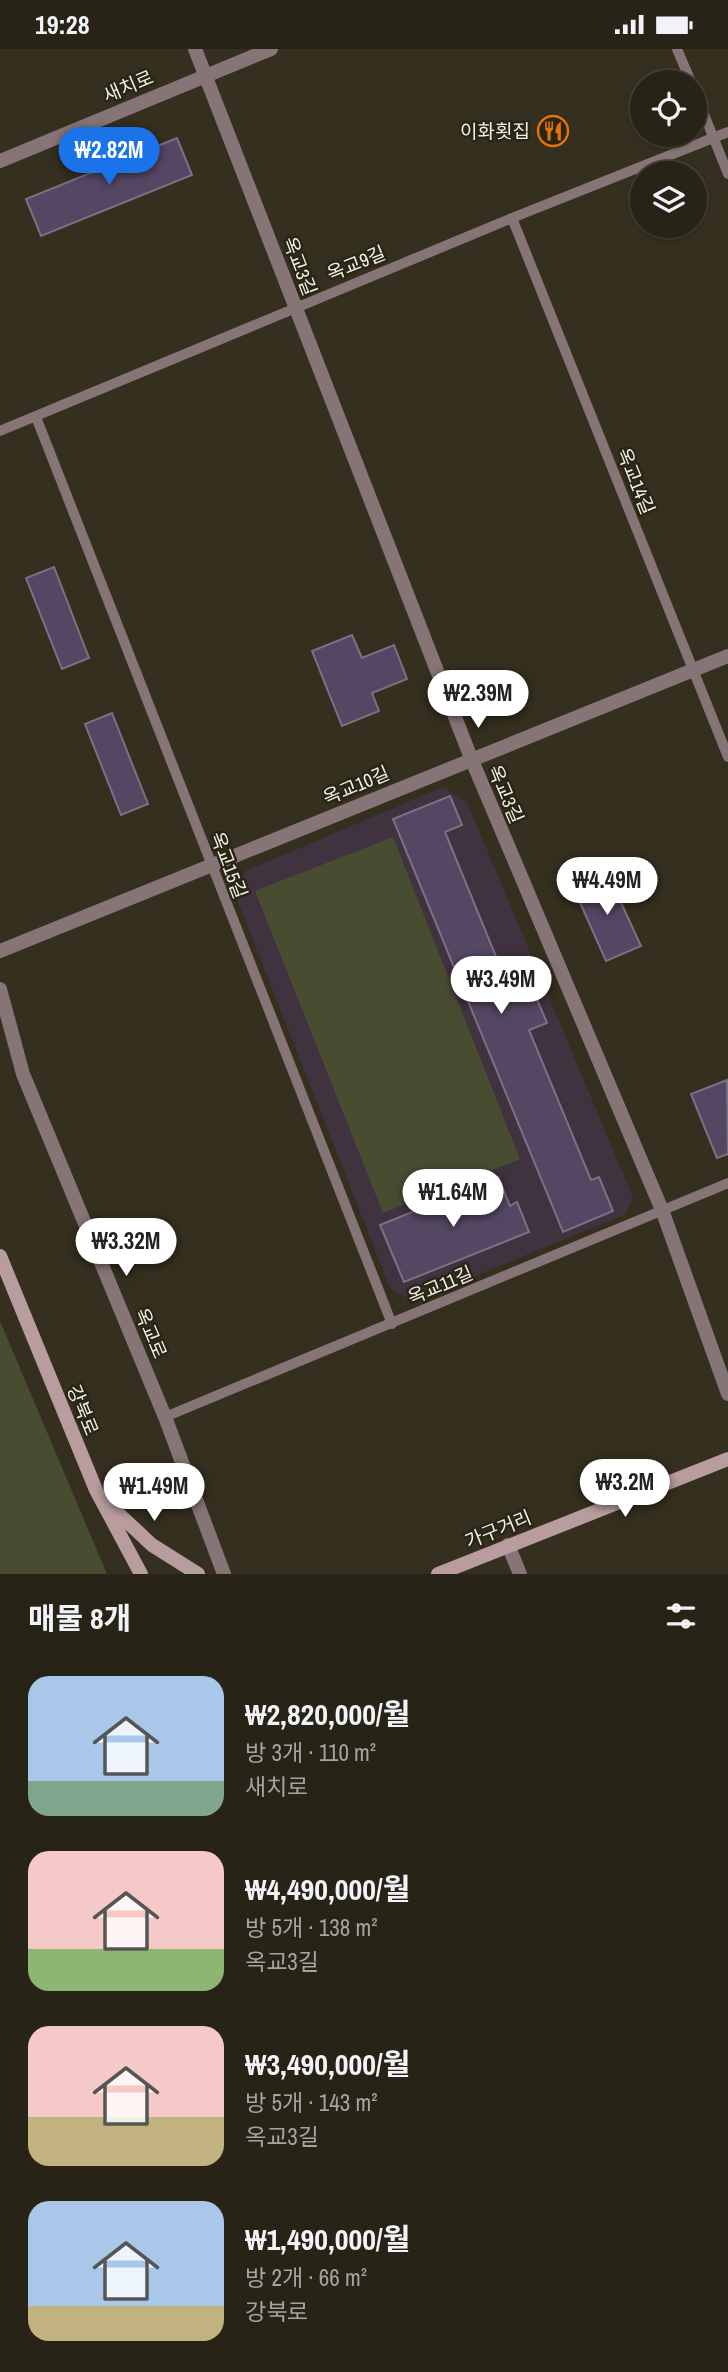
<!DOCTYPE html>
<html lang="ko">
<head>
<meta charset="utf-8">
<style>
  body { margin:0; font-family:"Archivo Narrow","Noto Sans KR",sans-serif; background:#2f2b1f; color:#f1f3f6; height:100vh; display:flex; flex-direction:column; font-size:26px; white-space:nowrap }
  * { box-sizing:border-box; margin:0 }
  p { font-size:23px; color:#a4a4a1 }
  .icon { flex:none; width:38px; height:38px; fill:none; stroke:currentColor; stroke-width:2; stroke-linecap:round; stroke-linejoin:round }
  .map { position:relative; height:1525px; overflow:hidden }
  .drawer { display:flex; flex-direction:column; background:#272316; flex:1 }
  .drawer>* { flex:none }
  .buttons { position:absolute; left:630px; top:21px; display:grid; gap:14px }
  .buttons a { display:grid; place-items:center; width:77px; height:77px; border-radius:50%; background:#272316; box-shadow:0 2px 5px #0004,0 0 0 2px #434035; font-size:35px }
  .price { position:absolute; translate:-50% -60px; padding:0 16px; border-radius:24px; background:#fff; color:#222; font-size:23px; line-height:46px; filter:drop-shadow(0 2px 4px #0008) }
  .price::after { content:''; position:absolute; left:50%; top:42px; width:21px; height:16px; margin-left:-10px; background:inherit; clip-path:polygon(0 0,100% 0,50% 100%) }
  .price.on { background:#1a73e8; color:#fff }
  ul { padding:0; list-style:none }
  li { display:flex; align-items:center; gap:21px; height:175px; padding:0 28px }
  li span { display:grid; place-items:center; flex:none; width:196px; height:140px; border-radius:21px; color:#555 }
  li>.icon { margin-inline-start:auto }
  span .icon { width:84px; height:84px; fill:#fffc; stroke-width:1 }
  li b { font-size:30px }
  h2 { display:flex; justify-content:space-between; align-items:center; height:84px; padding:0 28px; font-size:30px }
  .status { display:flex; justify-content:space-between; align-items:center; height:49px; padding:0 35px; background:#272316; direction:ltr }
  .status svg { height:19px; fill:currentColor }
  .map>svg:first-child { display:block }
</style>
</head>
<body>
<div class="status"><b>19:28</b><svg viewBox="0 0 49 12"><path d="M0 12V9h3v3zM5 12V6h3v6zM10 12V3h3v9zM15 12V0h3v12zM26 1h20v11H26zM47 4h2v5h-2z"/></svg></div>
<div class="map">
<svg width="728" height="1525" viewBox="0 0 728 1525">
  <rect width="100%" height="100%" fill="#342f1e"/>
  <path fill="#40323f" d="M443,738L467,753L633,1148L626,1165L412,1253L390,1239L236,848L245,822Z"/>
  <path fill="#484d32" d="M393,788L520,1110L383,1164L255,842Z
    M0,1272L107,1525H0Z"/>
  <path fill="#544763" stroke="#7a7284" stroke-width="2" d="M177,89L192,126L41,187L26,150Z
    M54,518L89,609L62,620L26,529Z
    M352,586L362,609L394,596L407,630L372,644L379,662L342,677L312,602Z
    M112,664L148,755L121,766L85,675Z
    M450,747L462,776L445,783L508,937L528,929L547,974L529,981L591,1131L599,1128L613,1162L563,1183L393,770Z
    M607,823L641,897L606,912L573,838Z
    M727,1031L728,1105L717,1109L691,1045Z
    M498,1128L510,1157L517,1153L529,1183L404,1233L380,1176Z"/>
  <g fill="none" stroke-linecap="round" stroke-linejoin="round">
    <path stroke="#867576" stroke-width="10" d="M677,0L691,33
      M695,43L728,125
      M512,169L728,708
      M36,368L392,1275
      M0,382L512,169L728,83
      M165,1368L728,1134"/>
    <path stroke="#867576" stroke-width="14" d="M195,0L471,709L662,1161L728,1345
      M0,902L728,607
      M0,940L23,1025L165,1368L224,1525
      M508,1496L520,1525"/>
    <path stroke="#867576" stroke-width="14" d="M0,112L271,0"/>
    <path stroke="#b89c9e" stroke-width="14" d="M0,1207L96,1441L141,1525
      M106,1453L152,1496L198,1525
      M438,1525L728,1410"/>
  </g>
  <defs>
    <g id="restaurant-ring" transform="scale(1.575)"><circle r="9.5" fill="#2a2615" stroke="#e8710a" stroke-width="1.5"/><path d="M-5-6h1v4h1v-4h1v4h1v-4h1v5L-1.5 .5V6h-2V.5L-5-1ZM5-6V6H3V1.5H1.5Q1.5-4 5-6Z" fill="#e8710a"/></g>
  </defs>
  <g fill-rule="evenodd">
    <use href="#restaurant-ring" x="553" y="82"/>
  </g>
  <g text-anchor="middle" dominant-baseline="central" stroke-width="5" stroke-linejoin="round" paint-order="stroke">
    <g font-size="19" fill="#f2f0e5" stroke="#2a2615">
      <text transform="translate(128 37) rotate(-23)">새치로</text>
      <text transform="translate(356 214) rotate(-22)">옥교9길</text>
      <text transform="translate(300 217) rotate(69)">옥교3길</text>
      <text transform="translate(636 432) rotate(68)">옥교14길</text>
      <text transform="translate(356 736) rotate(-23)">옥교10길</text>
      <text transform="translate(506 745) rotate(67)">옥교3길</text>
      <text transform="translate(229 816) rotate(69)">옥교15길</text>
      <text transform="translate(440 1236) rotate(-23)">옥교11길</text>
      <text transform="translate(151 1284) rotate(67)">옥교로</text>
      <text transform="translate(83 1361) rotate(68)">강북로</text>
      <text transform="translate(498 1480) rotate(-22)">가구거리</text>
    </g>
    <g font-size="19" fill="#f2f0e5" stroke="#2a2615" text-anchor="end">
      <text x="530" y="82">이화횟집</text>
    </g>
  </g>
</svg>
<div class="buttons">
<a><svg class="icon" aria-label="locate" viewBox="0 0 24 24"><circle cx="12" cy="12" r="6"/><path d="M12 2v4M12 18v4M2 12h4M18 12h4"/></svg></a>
<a><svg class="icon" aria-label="layers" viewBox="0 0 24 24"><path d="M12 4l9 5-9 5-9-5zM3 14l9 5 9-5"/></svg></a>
</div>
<b class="price on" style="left:109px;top:138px">₩2.82M</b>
<b class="price" style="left:478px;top:681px">₩2.39M</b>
<b class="price" style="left:607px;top:868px">₩4.49M</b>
<b class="price" style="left:501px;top:967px">₩3.49M</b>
<b class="price" style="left:453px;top:1180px">₩1.64M</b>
<b class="price" style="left:126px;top:1229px">₩3.32M</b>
<b class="price" style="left:625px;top:1470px">₩3.2M</b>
<b class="price" style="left:154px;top:1474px">₩1.49M</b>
</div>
<section class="drawer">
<h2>매물 8개<svg class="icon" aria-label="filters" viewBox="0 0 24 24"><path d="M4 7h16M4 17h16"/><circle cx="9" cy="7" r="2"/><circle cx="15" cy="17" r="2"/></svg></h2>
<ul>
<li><span style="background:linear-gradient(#a9c7e8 75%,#7fa58c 0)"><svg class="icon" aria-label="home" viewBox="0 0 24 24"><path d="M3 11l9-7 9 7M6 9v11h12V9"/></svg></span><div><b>₩2,820,000/월</b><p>방 3개 · 110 m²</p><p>새치로</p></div></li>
<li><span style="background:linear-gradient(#f6c9c9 70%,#8fb573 0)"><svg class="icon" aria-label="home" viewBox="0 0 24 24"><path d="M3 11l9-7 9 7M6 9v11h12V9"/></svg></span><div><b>₩4,490,000/월</b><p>방 5개 · 138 m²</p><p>옥교3길</p></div></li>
<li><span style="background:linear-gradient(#f6c9c9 65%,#c2b280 0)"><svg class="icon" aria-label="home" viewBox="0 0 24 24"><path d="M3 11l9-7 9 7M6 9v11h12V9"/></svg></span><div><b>₩3,490,000/월</b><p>방 5개 · 143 m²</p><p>옥교3길</p></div></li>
<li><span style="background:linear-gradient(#a9c7e8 75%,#c2b280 0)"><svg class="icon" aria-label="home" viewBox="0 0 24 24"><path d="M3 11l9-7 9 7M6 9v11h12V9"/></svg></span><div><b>₩1,490,000/월</b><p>방 2개 · 66 m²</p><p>강북로</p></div></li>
</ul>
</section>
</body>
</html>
